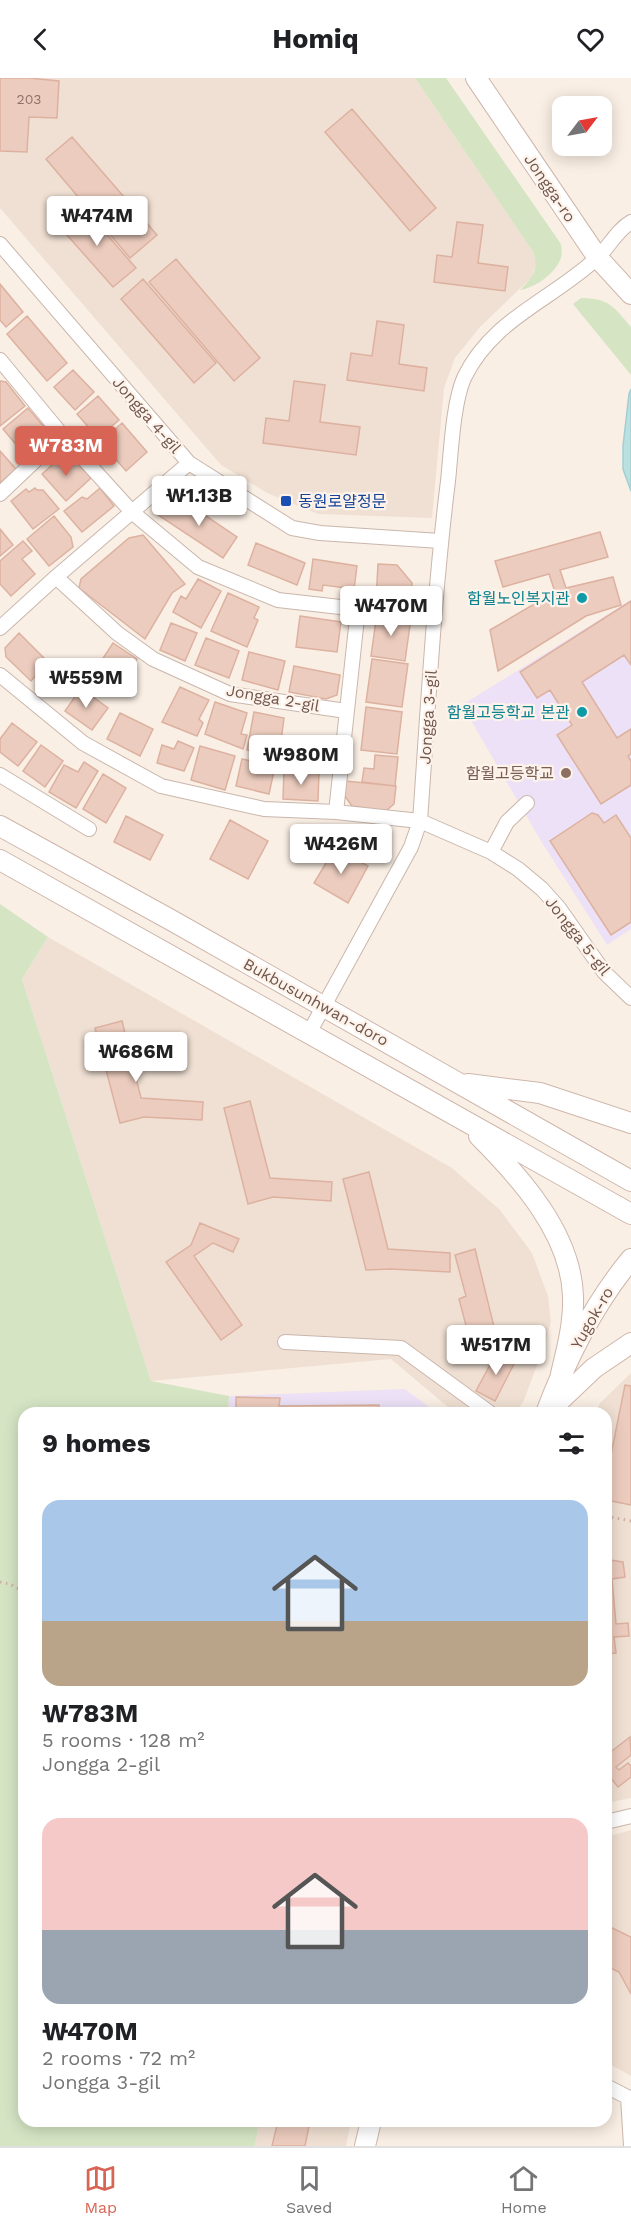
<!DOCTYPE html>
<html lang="en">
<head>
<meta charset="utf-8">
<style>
  body { margin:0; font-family:"Work Sans","Noto Sans KR",sans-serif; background:#f6f6f6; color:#202124; height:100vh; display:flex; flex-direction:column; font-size:22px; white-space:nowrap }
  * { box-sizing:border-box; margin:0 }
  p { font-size:20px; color:#757577 }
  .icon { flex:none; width:33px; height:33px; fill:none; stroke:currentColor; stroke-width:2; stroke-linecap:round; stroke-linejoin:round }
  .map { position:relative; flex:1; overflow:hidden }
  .sheet { position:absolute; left:18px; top:1329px; width:594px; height:720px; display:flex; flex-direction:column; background:#fff; border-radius:18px; box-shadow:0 3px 15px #0003 }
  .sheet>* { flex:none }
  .needle { width:39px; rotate:58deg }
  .controls { position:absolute; left:552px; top:18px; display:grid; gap:12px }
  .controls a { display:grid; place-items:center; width:60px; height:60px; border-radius:12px; background:#fff; box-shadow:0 3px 15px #0003; font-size:30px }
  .price { position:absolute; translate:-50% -51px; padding:0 14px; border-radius:6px; background:#fff; color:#222; font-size:20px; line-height:39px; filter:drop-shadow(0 2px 3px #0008) }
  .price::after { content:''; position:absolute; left:50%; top:36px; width:18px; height:14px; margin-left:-9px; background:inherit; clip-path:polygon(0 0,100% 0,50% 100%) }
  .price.selected { background:#d86455; color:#fff }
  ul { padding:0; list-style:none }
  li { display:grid; align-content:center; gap:12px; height:318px; padding:0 24px }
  li span { display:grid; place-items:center; height:186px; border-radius:18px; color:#555 }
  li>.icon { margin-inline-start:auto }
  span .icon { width:108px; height:108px; fill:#fffc; stroke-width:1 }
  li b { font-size:26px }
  h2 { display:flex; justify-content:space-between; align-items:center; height:72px; padding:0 24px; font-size:26px }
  header { display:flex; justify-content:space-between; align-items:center; height:78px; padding:0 24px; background:#fff; font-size:27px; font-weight:700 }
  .tabs { display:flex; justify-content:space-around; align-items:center; height:84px; border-top:2px solid #e0e0e0; background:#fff; font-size:16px; color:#757577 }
  .tabs a { display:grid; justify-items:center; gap:3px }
  .tabs .selected { color:#d86455 }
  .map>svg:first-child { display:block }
</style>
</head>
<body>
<header><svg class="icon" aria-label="back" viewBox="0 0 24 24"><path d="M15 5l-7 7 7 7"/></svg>Homiq<svg class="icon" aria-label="heart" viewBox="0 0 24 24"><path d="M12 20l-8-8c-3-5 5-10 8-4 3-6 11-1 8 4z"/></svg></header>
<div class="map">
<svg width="631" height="2068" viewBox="0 0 631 2068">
  <rect width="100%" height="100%" fill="#faefe4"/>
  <path fill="#f0e0d3" d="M0,0H415L533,174L536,185L532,199L480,249L455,280L444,310L432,440L318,436L267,415L221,387L0,130Z
    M48,859L452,1090L500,1132L532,1175L548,1218L551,1244L543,1271L524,1322L516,1335H455L391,1281L151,1303L22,901Z
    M631,1295V1720L606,1725V1335H595L600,1325Z
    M631,1752V1998L606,1984V1759Z
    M259,2043H351L346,2068H255Z"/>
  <path fill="#ece1f6" d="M631,522V851L607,867L541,763L462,627Z
    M405,1311L437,1335H228L229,1318Z"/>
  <path fill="#d5e5c4" d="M415,0H446L561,166C562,171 562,176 561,180C556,195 535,210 520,212C533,199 539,192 533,174Z
    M581,220C609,220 614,229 631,249V297L573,226Z
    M0,826L48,859L22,901L151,1303L229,1318L228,1335H24V2043H259L255,2068H0Z"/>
  <path fill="#bbe0e1" stroke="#a2cfd2" stroke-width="1.5" d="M631,311V413L623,391V368L629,316Z"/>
  <path fill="#ecccbe" stroke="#ddb1a0" stroke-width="1.5" d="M0,0H29L59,3L57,40L29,39L27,74L0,73Z
    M352,31L436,130L410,153L325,54Z
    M72,59L157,157L130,180L46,81Z
    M82,128L136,190L113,209L59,148Z
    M457,144L483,147L478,185L508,189L505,213L434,204L437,177L452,179Z
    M176,181L260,280L234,303L149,204Z
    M143,201L216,285L194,305L121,221Z
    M0,206L23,234L6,249L0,242Z
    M27,238L67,285L47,303L7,256Z
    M377,243L404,247L399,286L427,290L424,313L347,302L351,275L372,278Z
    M73,292L94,314L75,332L54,309Z
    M0,303L6,304L25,328L0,348Z
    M294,303L325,307L320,344L360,349L356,377L263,365L266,340L289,343Z
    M98,318L119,342L98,360L77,336Z
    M28,330L49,355L24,376L3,351Z
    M122,345L147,374L126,393L101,364Z
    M0,373L16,391L0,405Z
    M62,378L72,379L91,400L66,423L42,396Z
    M35,410L37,412H43L59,431L33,451L11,423L26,411L29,414Z
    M100,410L114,428L82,454L64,433L82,419L87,421Z
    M178,419L237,459L223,480L158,437Z
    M54,438L71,459L73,469L49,488L27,461Z
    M0,451L13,467L0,478Z
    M600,454L608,479L560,492L566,510L613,499L621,527L586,538L498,593L490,552L555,514L549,496L503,509L495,483Z
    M143,457L185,506L172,515L145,561L79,510L81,501L129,460Z
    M23,463L32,473L22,481L35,496L11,518L0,506V483Z
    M256,465L305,485L297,507L248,487Z
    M313,481L357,488L354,511L323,507L322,513L309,511Z
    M378,486L397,487L412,505L411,525L376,523Z
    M198,501L221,513L201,550L173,534L181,518L186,521Z
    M228,515L259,529L254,540L258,542L247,569L211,553Z
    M631,523V587L624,577L582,604L617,660L631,651V676L628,678L631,683V707L601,726L557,657L572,647L550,612L537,620L520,594Z
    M377,535L411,540L405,583L371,578Z
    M300,538L341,544L337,574L296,569Z
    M171,545L197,555L185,583L160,572Z
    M19,555L48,584L31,603L6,579L5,570Z
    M206,560L239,573L229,600L195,587Z
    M113,565L137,581L114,616L90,600Z
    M249,574L285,583L278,612L242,602Z
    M372,581L408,586L402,629L366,624Z
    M294,588L340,597L337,617L326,621L289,614Z
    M180,609L209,622L199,641L203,645L197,658L162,644Z
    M81,610L108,630L92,652L65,633Z
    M215,624L247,635L241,656L247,657L243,671L205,656Z
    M366,629L402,634L397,676L361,672Z
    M254,634L284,640L281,663L286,664L283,680L247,672Z
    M120,635L153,651L140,678L107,661Z
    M12,645L37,664L18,688L0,674V661Z
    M178,663L194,670L184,693L157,685L162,667L174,671Z
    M41,667L63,683L45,709L23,693Z
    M200,668L235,678L225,712L191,702Z
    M375,677L398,679L395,708L362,704L364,690L374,691Z
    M242,681L275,688L269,716L236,708Z
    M84,684L98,693L76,730L49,714L64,687L78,694Z
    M284,692L319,694L318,723L283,721Z
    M103,696L126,710L106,745L83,731Z
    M345,703L396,708L394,726L386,733L352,728L344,717Z
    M592,735L598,737L604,745L616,737L631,760V844L611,857L550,763Z
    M126,738L163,757L150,782L114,764Z
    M230,742L268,763L248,801L210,781Z
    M335,770L368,788L348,825L314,805Z
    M122,943L141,1020L203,1024L202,1042L144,1039L120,1045L95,950Z
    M250,1023L270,1100L332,1104L331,1123L273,1119L248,1126L224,1030Z
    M369,1094L388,1171L450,1175V1194L391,1191L366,1192L343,1101Z
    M200,1145L239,1161L233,1174L213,1165L194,1178L242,1247L221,1262L166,1184L191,1167Z
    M475,1171L494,1249H532L531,1268H497L473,1274L459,1221L466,1218L455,1177Z
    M498,1272L516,1282L495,1323L476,1313Z
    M625,1307L631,1308V1427L606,1422V1401Z
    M236,1319L280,1320L279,1328L379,1327V1335H236Z
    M606,1458L610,1482L623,1484L625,1499L612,1501L616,1546L628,1545L629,1558L614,1559L616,1575L606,1576Z
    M630,1659L631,1677L616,1689L619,1692L628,1685L631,1688V1699L618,1709L606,1694V1673L608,1676Z
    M606,1847L631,1859V1916L619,1894L606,1888Z
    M278,2043H310L305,2068H272Z"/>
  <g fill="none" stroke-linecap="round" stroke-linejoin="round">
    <g stroke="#c9b6ac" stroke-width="16">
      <path id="street" d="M0,166L189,385L292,450L320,455L440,463
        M0,282L62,357L132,434L198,489L278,522L358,531L336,734
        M0,416L62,357
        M56,499L117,555L153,581L230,616L346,633
        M0,550L56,499L189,385
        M0,597L83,665L161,708L264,731L336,734L420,743L491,774L518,791L542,811L559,830L604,894L631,920
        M0,697L89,751
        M491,774L507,744L527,725
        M309,955L411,769L420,743C428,630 434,516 448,403C451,375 453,325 464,300C492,241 552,222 597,180C609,169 617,152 631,144
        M285,1264L401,1270L490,1335
        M606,1744L631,1738
        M606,2008L631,2021
        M628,2019L631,2068"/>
    </g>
    <g stroke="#ceb7ac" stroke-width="22">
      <path id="secondary" d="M476,0L598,180L631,216
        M0,748L171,842L631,1103
        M0,782L631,1136
        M468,1006L540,1015L631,1045
        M479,1058C521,1100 571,1156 573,1218C574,1245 567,1271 561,1296
        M553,1329L594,1290L631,1265
        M546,1335C567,1279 593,1227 631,1181
        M365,2068L371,2043"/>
    </g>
    <path stroke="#d1afa2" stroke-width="3" stroke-dasharray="1.5 4.5" stroke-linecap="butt" d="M371,532L422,536
      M606,1438L631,1443
      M0,1504L10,1506L24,1514"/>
    <use href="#street" stroke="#fff" stroke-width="14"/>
    <use href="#secondary" stroke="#fff" stroke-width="20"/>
  </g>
  <rect fill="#1a4fb4" stroke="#fdf3ea" stroke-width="2" x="280" y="417" width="12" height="12" rx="3"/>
  <g fill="#0f9aa8" stroke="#fdf3ea" stroke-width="2">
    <circle cx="582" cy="520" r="6"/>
    <circle cx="582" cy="634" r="6"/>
  </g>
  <circle fill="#8d6e63" stroke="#fdf3ea" stroke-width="2" cx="566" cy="695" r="6"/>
  <g text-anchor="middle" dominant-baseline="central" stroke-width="4.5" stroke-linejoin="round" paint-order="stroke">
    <g font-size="14" fill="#8e7368">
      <text x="29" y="21">203</text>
    </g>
    <g font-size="16" fill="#6f554c" stroke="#fdf3ea">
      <text transform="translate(550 110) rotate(56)">Jongga-ro</text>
      <text transform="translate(147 337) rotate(49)">Jongga 4-gil</text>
      <text transform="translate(273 620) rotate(10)">Jongga 2-gil</text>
      <text transform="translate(428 639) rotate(-86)">Jongga 3-gil</text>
      <text transform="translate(578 858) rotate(52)">Jongga 5-gil</text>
      <text transform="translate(316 924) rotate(29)">Bukbusunhwan-doro</text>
      <text transform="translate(592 1240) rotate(-60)">Yugok-ro</text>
    </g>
    <g font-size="16" fill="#164399" stroke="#fdf3ea" text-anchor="start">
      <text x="298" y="423">동원로얄정문</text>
    </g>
    <g font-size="16" fill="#0d838f" stroke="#fdf3ea" text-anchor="end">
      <text x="570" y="520">함월노인복지관</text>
      <text x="570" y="634">함월고등학교 본관</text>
    </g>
    <g font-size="16" fill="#785e54" stroke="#fdf3ea" text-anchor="end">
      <text x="554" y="695">함월고등학교</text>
    </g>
  </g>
</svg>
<div class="controls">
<a><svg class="needle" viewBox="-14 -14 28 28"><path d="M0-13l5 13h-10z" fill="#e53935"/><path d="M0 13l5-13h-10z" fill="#757577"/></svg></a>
</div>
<b class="price" style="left:97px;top:169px">₩474M</b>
<b class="price selected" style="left:66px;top:399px">₩783M</b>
<b class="price" style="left:199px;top:449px">₩1.13B</b>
<b class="price" style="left:391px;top:559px">₩470M</b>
<b class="price" style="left:86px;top:631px">₩559M</b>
<b class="price" style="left:301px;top:708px">₩980M</b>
<b class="price" style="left:341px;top:797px">₩426M</b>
<b class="price" style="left:136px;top:1005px">₩686M</b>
<b class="price" style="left:496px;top:1298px">₩517M</b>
<section class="sheet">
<h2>9 homes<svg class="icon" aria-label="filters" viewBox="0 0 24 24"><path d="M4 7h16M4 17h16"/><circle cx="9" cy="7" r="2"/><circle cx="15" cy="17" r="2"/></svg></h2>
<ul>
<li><span style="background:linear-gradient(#a9c7e8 65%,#b9a48a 0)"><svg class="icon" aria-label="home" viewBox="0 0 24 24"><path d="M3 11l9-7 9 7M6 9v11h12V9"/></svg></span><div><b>₩783M</b><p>5 rooms · 128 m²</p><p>Jongga 2-gil</p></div></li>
<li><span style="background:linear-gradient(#f6c9c9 60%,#9aa5b1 0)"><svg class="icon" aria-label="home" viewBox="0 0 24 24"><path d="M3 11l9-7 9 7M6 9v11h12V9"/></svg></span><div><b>₩470M</b><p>2 rooms · 72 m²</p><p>Jongga 3-gil</p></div></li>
</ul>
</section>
</div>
<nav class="tabs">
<a class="selected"><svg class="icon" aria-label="map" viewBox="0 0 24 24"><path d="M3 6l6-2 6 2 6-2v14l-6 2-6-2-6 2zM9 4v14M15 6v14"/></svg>Map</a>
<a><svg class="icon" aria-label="saved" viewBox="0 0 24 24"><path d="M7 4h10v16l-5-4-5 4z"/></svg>Saved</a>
<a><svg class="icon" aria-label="home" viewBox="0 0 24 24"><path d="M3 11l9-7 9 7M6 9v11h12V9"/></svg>Home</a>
</nav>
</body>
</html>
